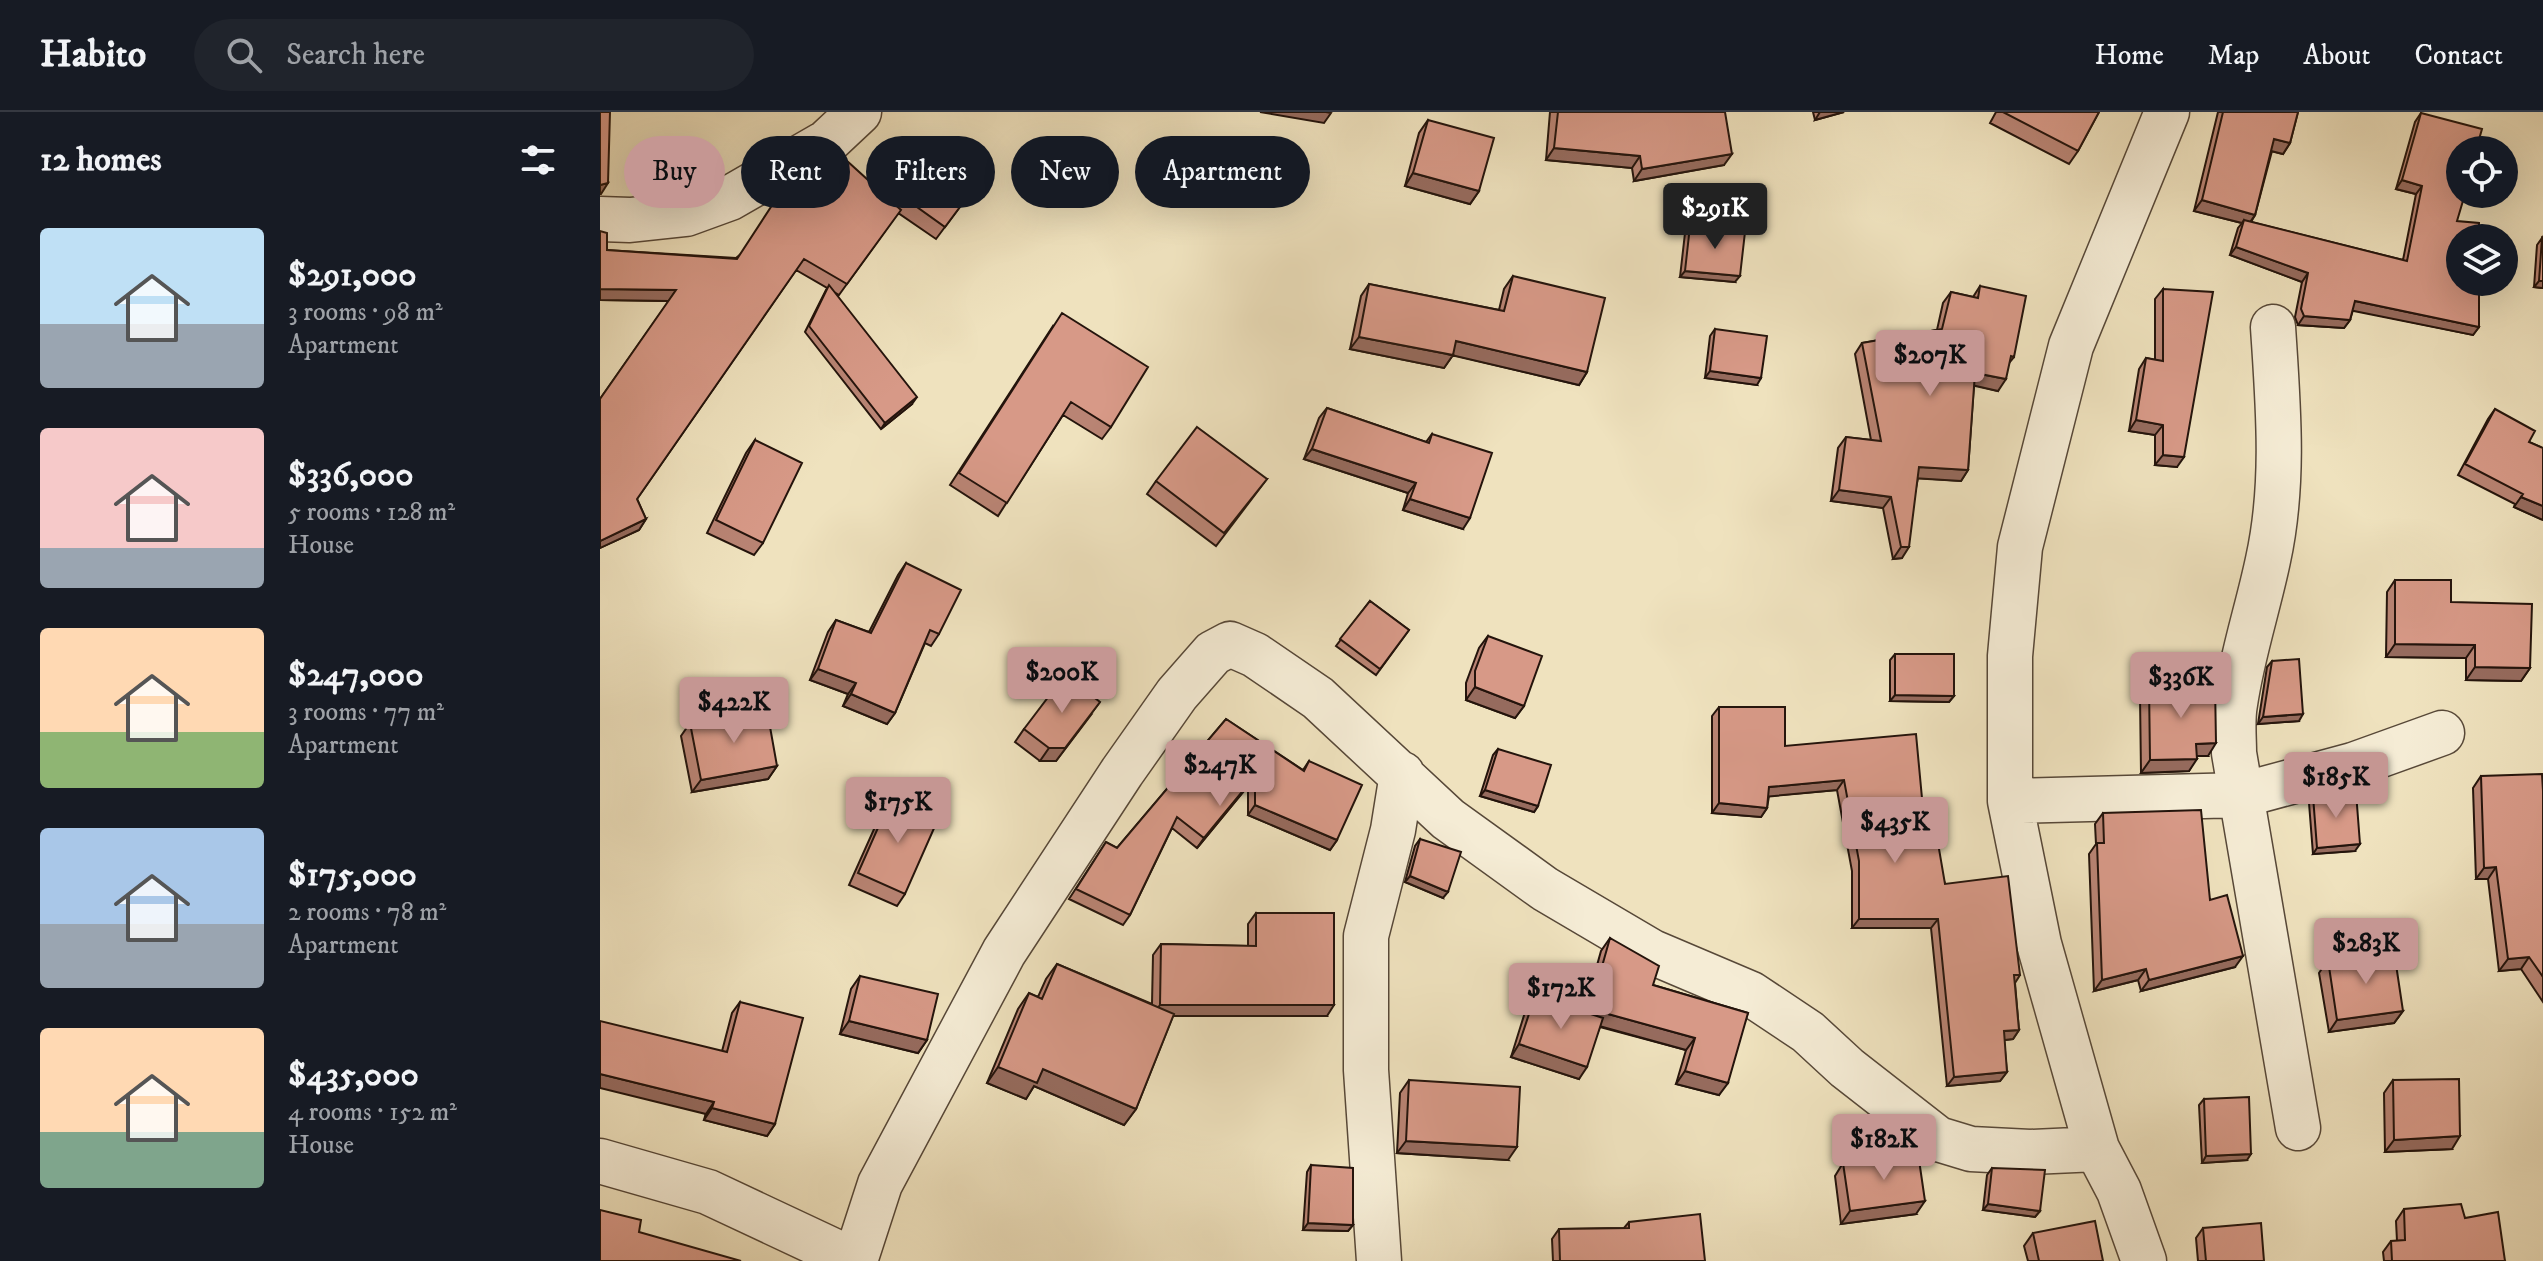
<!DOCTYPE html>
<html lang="en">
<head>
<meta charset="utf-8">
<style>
  body { margin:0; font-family:"IM FELL DW Pica",serif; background:#20242c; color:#f1f3f6; height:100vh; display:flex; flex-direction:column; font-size:30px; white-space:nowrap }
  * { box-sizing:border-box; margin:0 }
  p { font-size:26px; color:#9ea1a6 }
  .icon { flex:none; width:44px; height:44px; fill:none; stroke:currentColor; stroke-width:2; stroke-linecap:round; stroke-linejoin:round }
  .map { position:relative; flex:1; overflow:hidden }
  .details { display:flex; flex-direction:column; background:#171b24; width:600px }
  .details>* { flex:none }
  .hud { position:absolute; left:24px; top:24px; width:760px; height:72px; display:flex; gap:16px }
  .buttons { position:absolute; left:1846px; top:24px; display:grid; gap:16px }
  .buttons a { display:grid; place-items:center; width:72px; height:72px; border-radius:50%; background:#171b24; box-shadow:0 8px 32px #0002; font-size:40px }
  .price { position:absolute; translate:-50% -68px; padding:0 18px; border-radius:8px; background:#c59692; color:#111; font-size:26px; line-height:52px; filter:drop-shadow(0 2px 4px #0008) }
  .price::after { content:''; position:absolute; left:50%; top:48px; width:24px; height:18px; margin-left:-12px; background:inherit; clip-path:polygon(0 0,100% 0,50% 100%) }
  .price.current { background:#222; color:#fff }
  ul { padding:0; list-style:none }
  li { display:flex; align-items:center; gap:24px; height:200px; padding:0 40px }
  li span { display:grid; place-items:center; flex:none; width:224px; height:160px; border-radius:8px; color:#555 }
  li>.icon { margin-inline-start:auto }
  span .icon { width:96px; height:96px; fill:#fffc; stroke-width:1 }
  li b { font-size:34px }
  h2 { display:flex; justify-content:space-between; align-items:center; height:96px; padding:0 40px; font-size:34px }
  .chip { padding:0 28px; border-radius:36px; background:#171b24; box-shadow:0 8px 32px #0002; font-size:28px; line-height:72px }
  .chip.current { background:#c59692; color:#111 }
  header { display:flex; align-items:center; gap:48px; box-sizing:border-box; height:112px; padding:0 40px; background:#171b24; border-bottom:2px solid #363941 }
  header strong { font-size:38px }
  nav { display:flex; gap:44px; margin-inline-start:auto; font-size:28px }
  .search { width:560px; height:72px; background:#20242c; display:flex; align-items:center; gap:20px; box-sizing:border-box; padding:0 28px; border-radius:44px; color:#9ea1a6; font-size:30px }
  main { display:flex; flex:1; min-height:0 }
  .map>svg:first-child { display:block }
</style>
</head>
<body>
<header>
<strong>Habito</strong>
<div class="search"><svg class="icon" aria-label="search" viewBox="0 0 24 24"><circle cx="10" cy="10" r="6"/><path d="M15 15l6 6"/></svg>Search here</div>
<nav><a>Home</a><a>Map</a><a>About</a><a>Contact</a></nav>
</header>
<main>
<section class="details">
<h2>12 homes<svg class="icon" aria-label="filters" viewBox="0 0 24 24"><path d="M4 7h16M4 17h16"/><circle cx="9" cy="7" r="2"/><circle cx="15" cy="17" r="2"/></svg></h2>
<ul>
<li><span style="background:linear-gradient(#bfe0f5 60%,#9aa5b1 0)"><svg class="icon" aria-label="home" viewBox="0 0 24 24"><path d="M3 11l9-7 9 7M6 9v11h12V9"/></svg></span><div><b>$291,000</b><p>3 rooms · 98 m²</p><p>Apartment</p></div></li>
<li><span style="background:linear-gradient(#f6c9c9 75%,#9aa5b1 0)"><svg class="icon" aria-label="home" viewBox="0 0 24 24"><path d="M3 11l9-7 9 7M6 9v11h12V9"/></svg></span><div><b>$336,000</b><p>5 rooms · 128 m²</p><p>House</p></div></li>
<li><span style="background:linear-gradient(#ffd9b3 65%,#8fb573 0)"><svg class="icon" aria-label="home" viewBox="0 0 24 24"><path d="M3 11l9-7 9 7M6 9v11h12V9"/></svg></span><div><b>$247,000</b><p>3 rooms · 77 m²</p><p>Apartment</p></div></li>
<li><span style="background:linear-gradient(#a9c7e8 60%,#9aa5b1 0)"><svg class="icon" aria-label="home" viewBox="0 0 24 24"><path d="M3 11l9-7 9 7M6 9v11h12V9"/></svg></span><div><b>$175,000</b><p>2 rooms · 78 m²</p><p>Apartment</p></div></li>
<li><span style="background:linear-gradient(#ffd9b3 65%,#7fa58c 0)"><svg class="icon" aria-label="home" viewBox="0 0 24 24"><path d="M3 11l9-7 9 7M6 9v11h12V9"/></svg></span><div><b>$435,000</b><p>4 rooms · 152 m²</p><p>House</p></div></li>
</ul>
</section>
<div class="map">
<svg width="1943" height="1149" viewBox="0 0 1943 1149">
  <rect width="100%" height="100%" fill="#efe2be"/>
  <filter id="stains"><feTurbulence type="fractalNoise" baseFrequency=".0025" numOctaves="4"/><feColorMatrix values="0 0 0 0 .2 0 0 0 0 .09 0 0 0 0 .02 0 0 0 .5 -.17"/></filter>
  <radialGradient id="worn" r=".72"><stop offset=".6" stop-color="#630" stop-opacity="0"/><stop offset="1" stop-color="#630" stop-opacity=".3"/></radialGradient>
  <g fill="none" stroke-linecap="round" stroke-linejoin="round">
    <g stroke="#574838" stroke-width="47">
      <path id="minor" d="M0,107L30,108L86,102L130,86L227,30L259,0
        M1673,215C1678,292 1685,371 1668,448C1658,496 1642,543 1635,592C1632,608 1634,625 1634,641L1698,1016
        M1410,689L1642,683L1753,653L1842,621
        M0,1049L108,1080L255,1149
        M255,1149L280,1072L404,840L522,660L577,582L613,541L630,532L655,543L718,586L848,707L945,777L1052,840L1151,882L1208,920L1247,956L1338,1027L1371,1037L1430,1040L1497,1037
        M779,1149L766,958V824L793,718L802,662
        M1544,1149L1519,1079L1497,1037L1439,832L1410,689V544L1420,435L1471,234L1567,0"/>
    </g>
    <use href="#minor" stroke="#f5ecd5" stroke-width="44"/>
  </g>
  <path fill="#b98474" stroke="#24140c" stroke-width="2" d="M950,0H1125L1124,53L1034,69L1032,56L946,48Z
    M1213,0H1244L1215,8Z
    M1396,0H1499L1478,39L1469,52L1390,11Z
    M1618,0H1698L1690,31L1683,42L1672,39L1655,103L1651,110L1803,148L1816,82L1796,77L1815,10L1821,1L1857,109L1879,215L1873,223L1753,198L1750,208L1744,216L1698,213L1695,205L1702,170L1630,143L1638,116L1642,111L1594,99Z
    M828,8L879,79L870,92L805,74L819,21Z
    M321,32L377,72L336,127L298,101L239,183L234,180L312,292L281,317L205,220L227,176L196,158L37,387L46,407L39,418L0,436V287L69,189L0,188L7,138L136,146L221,75L284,82Z
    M1090,114L1135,170L1080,165L1085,121Z
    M1942,126L1943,176L1934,175L1937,133Z
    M913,164L987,260L979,273L853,243L844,256L750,237L761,184L769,172L899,198L904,177Z
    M1380,174L1414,245L1409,251L1398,279L1374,273L1368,358L1361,369L1318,366L1302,446L1293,447L1283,396L1231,389L1238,336L1246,325L1271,328L1255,242L1262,231L1337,218L1343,191L1351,180L1373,185Z
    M1563,177L1577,355L1555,353V323L1529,319L1539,257L1546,246L1555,248V187Z
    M453,214L511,315L502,327L463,303L398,404L350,373Z
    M1115,217L1157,273L1105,266L1110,224Z
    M727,296L826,330L832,322L863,417L803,398L808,381L704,347L719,306Z
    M1895,297L1929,330L1943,336V408L1914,395L1915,392L1858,363L1888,307Z
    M155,328L163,431L154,443L107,421L146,341Z
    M667,367L616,434L547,382L556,369Z
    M306,451L339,522L331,534L325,531L295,601L287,612L243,594L248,582L210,568L228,520L236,508L269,520L298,463Z
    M1795,468L1851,490L1930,556L1921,569L1866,568V546L1786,545L1787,480Z
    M770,489L809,518L776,563L736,534Z
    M888,524L924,594L915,606L866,588V571L879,536Z
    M1295,542L1354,584L1349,590L1290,589V548Z
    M1672,549L1699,609L1658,612L1667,555Z
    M1549,572L1608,644H1597L1589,659L1541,661L1540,584Z
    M1119,595L1185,634L1323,697L1345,772L1420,863L1415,871L1419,918L1413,927L1404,928L1407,960L1400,969L1347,974L1331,816H1252V759L1237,678L1169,684L1167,696L1161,705L1112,701V604Z
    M491,603L456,649H440L415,630L424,617Z
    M626,607L703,658L709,649L737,728L730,738L648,703V674L597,736L572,716L530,803L523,813L469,787L506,730L517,736Z
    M90,611L177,654L168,667L92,680L81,624Z
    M898,637L938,694L934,700L880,684L893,643Z
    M1881,664L1943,679V890L1921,857L1899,859L1888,767H1876L1873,676Z
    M292,684L305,782L297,794L249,773L283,697Z
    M1713,684L1755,739L1713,742L1709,691Z
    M1503,701L1610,788L1635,855L1541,879L1538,868L1494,879L1489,742L1496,732L1495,712Z
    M820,727L843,786L805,770L815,734Z
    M656,801L727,904H573L536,997L524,1013L434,974L426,987L387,971L418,897L429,881L438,885L446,867L457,852L552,892L553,843L561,832L648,834V812Z
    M1010,826L1053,873L1148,901L1119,983L1076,972L1086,938L1000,915L979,967L911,945L926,897L935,884L984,900L1001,839Z
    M1728,848L1803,899L1794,911L1729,920L1719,861Z
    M260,864L327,928L318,941L240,922L251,877Z
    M140,890L175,1012L167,1024L104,1008L132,901Z
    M809,968L908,1048L797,1041L800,981Z
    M1793,968L1852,1037L1785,1040L1784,981Z
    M1604,987L1647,1048L1602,1051L1599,993Z
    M1243,1051L1316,1102L1241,1112L1235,1064Z
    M711,1053L753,1113L748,1119L703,1118L707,1060Z
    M1392,1056L1440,1099L1435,1105L1383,1098L1387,1063Z
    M1804,1097L1865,1106L1905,1149H1784L1783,1140L1791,1129H1797L1796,1109Z
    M1029,1110L1105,1149H953L952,1127L959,1117L1024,1116Z
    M1603,1116L1664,1149H1598L1596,1126Z
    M1433,1121L1503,1149H1428L1424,1134Z"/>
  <path fill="#966b5e" stroke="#24140c" stroke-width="2" d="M660,0H726L731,1L724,11Z
    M1220,0H1244L1215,8Z
    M1674,27L1690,31L1683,42L1667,38Z
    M954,36L1040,44L1032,56L946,48Z
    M1132,42L1124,53L1034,69L1042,57Z
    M813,61L879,79L870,92L805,74Z
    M1802,68L1822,74L1816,82L1796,77Z
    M8,71L1,82H0V73Z
    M1602,88L1655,103L1648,113L1644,108L1642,111L1594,99Z
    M1636,135L1708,161L1702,170L1630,143Z
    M1085,159L1140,164L1135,170L1080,165Z
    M1939,169H1943V176L1934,175Z
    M0,177L76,178L69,189L0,188Z
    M1755,189L1879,215L1873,223L1749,198Z
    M1704,204L1750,208L1744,216L1698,213Z
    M759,225L853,243L844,256L750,237Z
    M856,229L987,260L979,273L847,242Z
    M1110,259L1161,266L1157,273L1105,266Z
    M1375,261L1406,267L1398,279L1367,272Z
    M317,285L312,292L281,317L285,311Z
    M1536,308L1563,313L1555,323L1529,319Z
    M712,337L816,371L808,381L704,347Z
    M1563,343L1584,345L1577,355L1555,353Z
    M1319,355L1368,358L1361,369L1312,366Z
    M1239,378L1291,385L1283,396L1231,389Z
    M1921,385L1943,394V408L1914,395Z
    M810,387L870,406L863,417L803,398Z
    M46,407L39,418L0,436V429Z
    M1301,435H1309L1302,446L1293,447Z
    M1795,532L1875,533L1866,546L1786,545Z
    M1875,555L1930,556L1921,569L1866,568Z
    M218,557L256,571L248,582L210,568Z
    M875,575L924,594L915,606L866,588Z
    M251,582L295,601L287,612L243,594Z
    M1295,583L1354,584L1349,590L1290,589Z
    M500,590L456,649H440L449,636Z
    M1703,602L1699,609L1658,612L1663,605Z
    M1616,631L1608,644H1587L1596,632Z
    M1597,647L1589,659L1541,661L1550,648Z
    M177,654L168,667L92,680L101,668Z
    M655,664L648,674L597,736L604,726Z
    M1244,668L1237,678L1163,685L1169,675Z
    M885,678L938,694L934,700L880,684Z
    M1119,691L1167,696L1161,705L1112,701Z
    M655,693L737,728L730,738L648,703Z
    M1760,732L1755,739L1713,742L1717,736Z
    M1896,755L1888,767H1876L1884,756Z
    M810,764L848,780L843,786L805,770Z
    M1259,807H1338L1331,816H1252Z
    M1643,844L1635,855L1541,879L1549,868Z
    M1929,845L1921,857L1899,859L1908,847Z
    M1546,857L1538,868L1494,879L1502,868Z
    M560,893H734L727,904H552Z
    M990,897L1095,926L1086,938L981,909Z
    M1803,899L1794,911L1729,920L1737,908Z
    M249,909L327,928L318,941L240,922Z
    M1419,918L1413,927L1397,929L1404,919Z
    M919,932L987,955L979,967L911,945Z
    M398,955L443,957L536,997L524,1013L434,974L426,987L387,971Z
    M1085,959L1128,971L1119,983L1076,972Z
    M1407,960L1400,969L1347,974L1354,965Z
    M0,962L114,990L106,1002L0,976Z
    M112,996L175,1012L167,1024L104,1008Z
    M1860,1024L1852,1037L1785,1040L1794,1028Z
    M806,1029L917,1035L908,1048L797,1041Z
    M1651,1042L1647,1048L1602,1051L1606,1044Z
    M1325,1089L1316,1102L1241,1112L1250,1099Z
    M1388,1092L1440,1099L1435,1105L1383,1098Z
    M708,1111L753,1113L748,1119L703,1118Z"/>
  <path fill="#d79987" stroke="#24140c" stroke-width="2" d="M0,0H10L8,71L0,73Z
    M958,0H1125L1132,42L1042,57L1040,44L954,36Z
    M1403,0H1499L1478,39Z
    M1623,0H1698L1690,31L1674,27L1655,103L1602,88Z
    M1821,1L1882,17L1876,38H1860V82H1865L1857,109L1879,111V126H1860V170H1879V215L1755,189L1750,208L1704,204L1701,197L1708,161L1636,135L1644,108L1807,149L1822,74L1802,68Z
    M828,8L894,26L879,79L813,61Z
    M321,32L377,72L345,115L289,75Z
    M246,48L301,98L247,172L204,147L37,387L46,407L0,429V287L76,178L0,177V119L7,121V138L137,147L182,78L205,65L221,75Z
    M1090,114L1145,120L1140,164L1085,159Z
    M1942,126L1943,127V169H1939Z
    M913,164L1005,186L987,260L856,229L853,243L759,225L769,172L904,199Z
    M229,173L317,285L285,311L209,214Z
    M1380,174L1426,184L1414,245L1411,244L1406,267L1375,261L1368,358L1319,355L1309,435H1301L1291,385L1239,378L1246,325L1281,329L1262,231L1342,217L1351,180L1378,186Z
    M1563,177L1613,180L1584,345L1563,343V313L1536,308L1546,246L1563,249Z
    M462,201L548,255L511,315L471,290L407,391L359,361Z
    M1115,217L1167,224L1161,266L1110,259Z
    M727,296L829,331L832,322L892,341L870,406L810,387L816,371L712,337Z
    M1895,297L1935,319L1929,330L1943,336V394L1921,385L1923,382L1865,352Z
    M597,315L667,367L624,421L556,369Z
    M155,328L202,351L163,431L116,408Z
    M306,451L361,478L339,522L330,518L295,601L251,582L256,571L218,557L236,508L271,521Z
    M1795,468H1851V490L1932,492L1930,556L1875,555V533L1795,532Z
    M770,489L809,518L780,557L740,527Z
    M888,524L942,544L924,594L875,575V559Z
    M1295,542H1354V584L1295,583Z
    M1699,547L1703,602L1663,605L1672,549Z
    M465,563L500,590L465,636H449L424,617Z
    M1615,571L1616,631L1596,632L1597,647L1550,648L1549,572Z
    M1119,595H1185V634L1316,622L1323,697L1332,696L1345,772L1408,764L1420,863H1414L1419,918L1404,919L1407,960L1354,965L1338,807H1259V749L1244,668L1169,675L1167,696L1119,691Z
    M167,598L177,654L101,668L90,611Z
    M626,607L704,659L709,649L762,673L737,728L655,693V664L604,726L577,705L530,803L476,777L506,730L517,736Z
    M898,637L951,653L938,694L885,678Z
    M1942,662L1943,679V865L1929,845L1908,847L1896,755L1884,756L1881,664Z
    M1756,680L1760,732L1717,736L1713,684Z
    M292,684L339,705L305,782L258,761Z
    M1601,698L1610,788L1627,783L1643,844L1549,868L1546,857L1502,868L1497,731H1504L1503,701Z
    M820,727L861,740L848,780L810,764Z
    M656,801H734V893H560L561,832L656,834Z
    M1010,826L1059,854L1053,873L1148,901L1128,971L1085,959L1095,926L990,897Z
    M1794,839L1803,899L1737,908L1728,848Z
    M457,852L574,902L536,997L443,957L437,971L398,955L429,881L442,887Z
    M260,864L338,882L327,928L249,909Z
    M935,884L1003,906L987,955L919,932Z
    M140,890L203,906L175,1012L112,996L114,990L0,962V909L127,940Z
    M1859,967L1860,1024L1794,1028L1793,968Z
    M809,968L920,975L917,1035L806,1029Z
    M1649,985L1651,1042L1606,1044L1604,987Z
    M1318,1041L1325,1089L1250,1099L1243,1051Z
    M711,1053L753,1056V1113L708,1111Z
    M1392,1056L1445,1058L1440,1099L1388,1092Z
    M1861,1092L1865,1106L1898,1100L1905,1149H1792L1791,1129L1805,1128L1804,1097Z
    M0,1098L41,1108L39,1120L141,1149H0Z
    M1100,1102L1105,1149H960L959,1117L1029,1116V1110Z
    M1495,1109L1503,1149H1439L1433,1121Z
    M1661,1111L1664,1149H1606L1603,1116Z"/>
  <rect width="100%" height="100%" filter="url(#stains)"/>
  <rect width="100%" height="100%" fill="url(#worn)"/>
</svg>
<div class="buttons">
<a><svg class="icon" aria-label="locate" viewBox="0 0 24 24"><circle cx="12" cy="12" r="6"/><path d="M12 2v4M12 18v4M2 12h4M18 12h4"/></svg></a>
<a><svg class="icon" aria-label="layers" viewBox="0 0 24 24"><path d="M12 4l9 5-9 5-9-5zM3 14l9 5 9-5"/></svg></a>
</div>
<b class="price current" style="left:1115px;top:139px">$291K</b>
<b class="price" style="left:1330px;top:286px">$207K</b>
<b class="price" style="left:462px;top:603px">$200K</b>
<b class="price" style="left:1581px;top:608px">$336K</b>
<b class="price" style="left:134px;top:633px">$422K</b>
<b class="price" style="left:620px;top:696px">$247K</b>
<b class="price" style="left:1736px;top:708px">$185K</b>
<b class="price" style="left:298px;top:733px">$175K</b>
<b class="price" style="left:1295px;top:753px">$435K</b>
<b class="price" style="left:1766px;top:874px">$283K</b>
<b class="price" style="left:961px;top:919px">$172K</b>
<b class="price" style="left:1284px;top:1070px">$182K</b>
<div class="hud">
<a class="chip current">Buy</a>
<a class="chip">Rent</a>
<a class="chip">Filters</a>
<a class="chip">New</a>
<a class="chip">Apartment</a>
</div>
</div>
</main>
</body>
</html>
